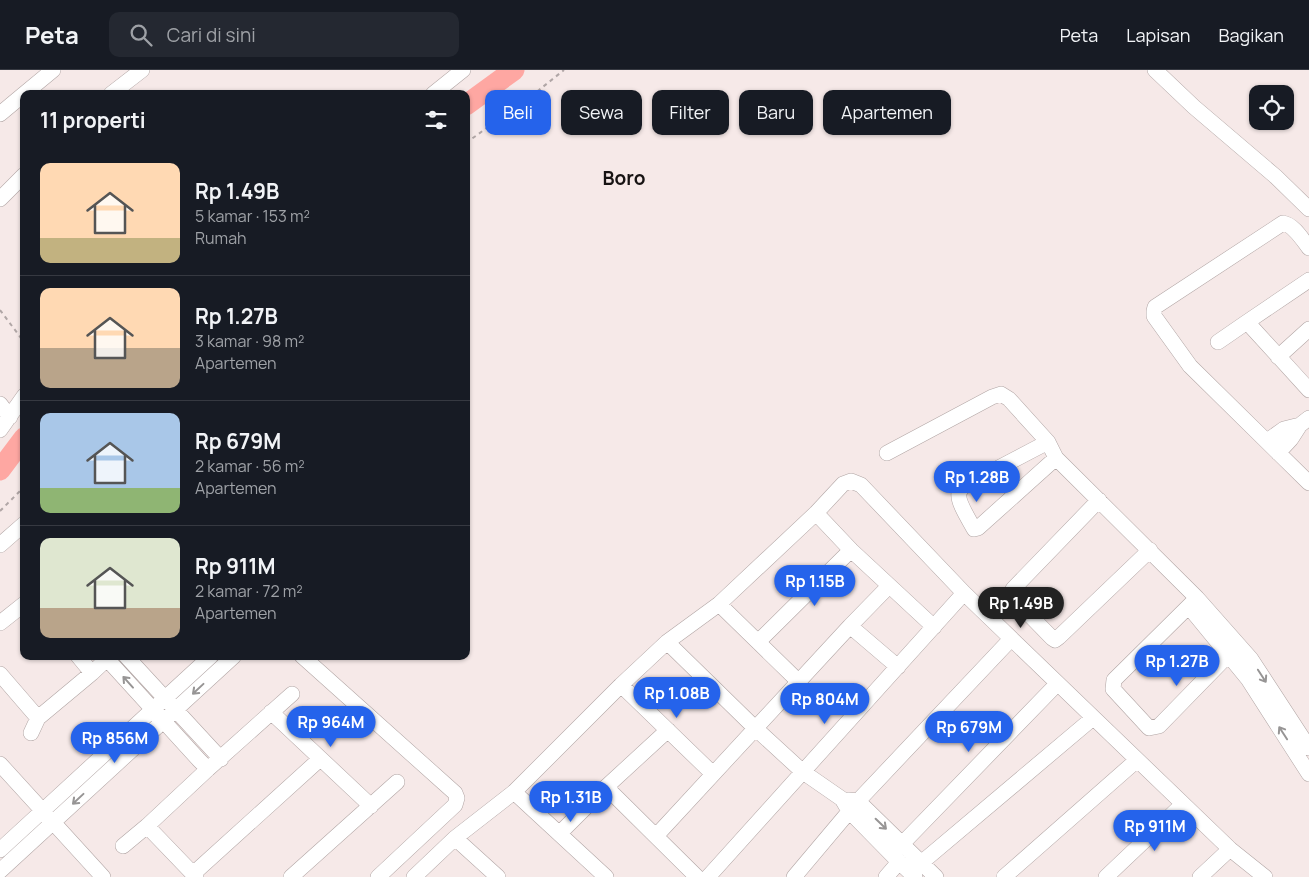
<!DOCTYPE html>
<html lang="id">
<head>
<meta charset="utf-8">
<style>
  body { margin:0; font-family:Manrope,sans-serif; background:#242831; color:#f1f3f6; height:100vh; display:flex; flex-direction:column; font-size:19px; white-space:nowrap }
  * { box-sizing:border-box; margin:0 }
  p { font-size:16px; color:#9ea1a6 }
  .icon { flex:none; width:28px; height:28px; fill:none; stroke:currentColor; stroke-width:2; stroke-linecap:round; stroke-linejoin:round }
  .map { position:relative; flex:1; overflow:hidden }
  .side { position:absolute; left:20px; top:20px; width:450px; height:570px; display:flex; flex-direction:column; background:#171b24; border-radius:10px; box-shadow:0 1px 4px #0004 }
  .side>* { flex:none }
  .banner { position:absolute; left:485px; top:20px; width:475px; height:45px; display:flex; gap:10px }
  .fabs { position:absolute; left:1249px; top:15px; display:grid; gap:10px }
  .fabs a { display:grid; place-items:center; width:45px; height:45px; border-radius:10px; background:#171b24; box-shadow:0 1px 4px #0004; font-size:25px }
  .price { position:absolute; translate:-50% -42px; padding:0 11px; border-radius:18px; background:#2563eb; color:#fff; font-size:16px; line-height:32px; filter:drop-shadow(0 1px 2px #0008) }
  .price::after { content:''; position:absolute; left:50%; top:30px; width:15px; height:11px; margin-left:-8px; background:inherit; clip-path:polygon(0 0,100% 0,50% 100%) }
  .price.selected { background:#222; color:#fff }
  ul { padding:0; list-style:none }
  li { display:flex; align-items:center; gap:15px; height:125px; padding:0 20px }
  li+li { border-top:1px solid #363941 }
  li span { display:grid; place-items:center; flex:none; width:140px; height:100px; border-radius:10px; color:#555 }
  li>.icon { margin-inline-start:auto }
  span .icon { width:60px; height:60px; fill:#fffc; stroke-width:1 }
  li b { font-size:21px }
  h2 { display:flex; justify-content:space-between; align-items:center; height:60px; padding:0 20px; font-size:21px }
  .tag { padding:0 18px; border-radius:10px; background:#171b24; box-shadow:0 1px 4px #0004; font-size:18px; line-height:45px }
  .tag.selected { background:#2563eb; color:#fff }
  header { display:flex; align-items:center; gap:30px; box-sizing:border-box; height:70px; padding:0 25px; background:#171b24; border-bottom:1px solid #363941 }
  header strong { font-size:24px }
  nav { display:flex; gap:28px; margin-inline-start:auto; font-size:18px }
  .search { width:350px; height:45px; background:#242831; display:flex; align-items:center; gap:12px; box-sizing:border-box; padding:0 18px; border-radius:10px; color:#9ea1a6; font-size:19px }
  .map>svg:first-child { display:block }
</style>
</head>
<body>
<header>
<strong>Peta</strong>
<div class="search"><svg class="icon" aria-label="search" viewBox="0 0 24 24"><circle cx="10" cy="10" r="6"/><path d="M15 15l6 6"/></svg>Cari di sini</div>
<nav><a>Peta</a><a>Lapisan</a><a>Bagikan</a></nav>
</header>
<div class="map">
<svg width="1309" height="807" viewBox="0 0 1309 807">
  <rect width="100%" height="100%" fill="#f6e9e8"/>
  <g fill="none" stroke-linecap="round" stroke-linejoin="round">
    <path stroke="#fea7a2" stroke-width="21" d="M466,35L514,0
      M0,400L24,368"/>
    <g stroke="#b1a5a4" stroke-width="16">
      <path id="minor" d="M1155,0L1194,37L1275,106L1309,139
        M24,24L53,0
        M111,24L142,0
        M433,24L463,0
        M0,44L24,24
        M0,129L24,105
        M1309,178C1302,169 1294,155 1283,153L1155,237L1154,241V246L1190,296L1309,413
        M1309,210L1247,252L1309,320
        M1218,272L1247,252
        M1278,287L1309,259
        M0,334L10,347
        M0,360L24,326
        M1267,371L1284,359L1300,355
        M1048,372L964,416C962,418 960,420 959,423C957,432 970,451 974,459L978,458L1056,388
        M887,383L992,327L1001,324L1009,329L1048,372L1056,388L1197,528L1114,610L1113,619L1149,658L1159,656L1238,575
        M1278,383L1291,369L1300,355L1309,348
        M1099,430L1013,519L1011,526L1052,568L1055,570L1059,567L1150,480
        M816,443L851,480L934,557
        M0,475L24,454
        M1197,528L1251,589L1309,678
        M719,534L798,611
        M1189,537L1248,609L1309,704
        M0,553L24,534
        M850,556L898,597
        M667,572L755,658L803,702L842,729L849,741L899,792L915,807
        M758,572L851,480
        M78,586L92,603
        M126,586L221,689
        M302,586L455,723L457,728L455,735L378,807
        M107,589L199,690L208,699
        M0,604L38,648
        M621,615L713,704
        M271,642L371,736
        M31,663L38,648L92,603L110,586
        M0,694L103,807
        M606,717L697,807
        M514,722L606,807
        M848,730L858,731L936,807
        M147,756L196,807
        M560,763L606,717L668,660
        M656,766L850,556L889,516
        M455,768L498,807
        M902,774L1057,614
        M123,776L147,756L208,699L292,624
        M0,780L211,586
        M921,793L1093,648
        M0,801L234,586
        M193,804L320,689
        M291,807L397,712
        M414,807L455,768L514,722L621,615L667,572L719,534L816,443L843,414L851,411L861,415L964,523L1230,779L1265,807
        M708,807L964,523
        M794,807L858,731L1011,569
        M886,807L899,792
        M1004,807L1137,690
        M1106,807L1183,734
        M1200,807L1230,779"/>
    </g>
    <path stroke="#b0a6a6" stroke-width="2" stroke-dasharray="4 4" stroke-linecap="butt" d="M466,73L539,20L564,0
      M0,240L24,272
      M0,441L24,417"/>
    <use href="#minor" stroke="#fff" stroke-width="15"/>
  </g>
  <defs><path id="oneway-shaft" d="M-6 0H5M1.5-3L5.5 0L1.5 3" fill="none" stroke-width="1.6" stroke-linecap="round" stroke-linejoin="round" transform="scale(1.25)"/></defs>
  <g stroke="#979595">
    <use href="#oneway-shaft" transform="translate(1262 606) rotate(57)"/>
    <use href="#oneway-shaft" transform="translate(128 612) rotate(-132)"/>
    <use href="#oneway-shaft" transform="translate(198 619) rotate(137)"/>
    <use href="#oneway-shaft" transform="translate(1283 663) rotate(-123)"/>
    <use href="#oneway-shaft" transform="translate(78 729) rotate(137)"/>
    <use href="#oneway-shaft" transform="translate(881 754) rotate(44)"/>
  </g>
  <g text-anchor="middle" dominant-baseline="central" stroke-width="4" stroke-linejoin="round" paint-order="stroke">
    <g font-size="19" font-weight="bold" fill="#171313" stroke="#f6e9e8">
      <text x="624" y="108">Boro</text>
    </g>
  </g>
</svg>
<div class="fabs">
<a><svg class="icon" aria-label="locate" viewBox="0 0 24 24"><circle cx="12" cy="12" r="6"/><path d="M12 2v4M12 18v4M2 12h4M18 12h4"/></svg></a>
</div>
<b class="price" style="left:977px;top:433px">Rp 1.28B</b>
<b class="price" style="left:815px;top:537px">Rp 1.15B</b>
<b class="price selected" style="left:1021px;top:559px">Rp 1.49B</b>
<b class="price" style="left:1177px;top:617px">Rp 1.27B</b>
<b class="price" style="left:677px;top:649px">Rp 1.08B</b>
<b class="price" style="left:825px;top:655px">Rp 804M</b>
<b class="price" style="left:331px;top:678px">Rp 964M</b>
<b class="price" style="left:969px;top:683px">Rp 679M</b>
<b class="price" style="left:115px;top:694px">Rp 856M</b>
<b class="price" style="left:571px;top:753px">Rp 1.31B</b>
<b class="price" style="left:1155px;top:782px">Rp 911M</b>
<div class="banner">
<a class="tag selected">Beli</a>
<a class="tag">Sewa</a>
<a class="tag">Filter</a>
<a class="tag">Baru</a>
<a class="tag">Apartemen</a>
</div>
<section class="side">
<h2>11 properti<svg class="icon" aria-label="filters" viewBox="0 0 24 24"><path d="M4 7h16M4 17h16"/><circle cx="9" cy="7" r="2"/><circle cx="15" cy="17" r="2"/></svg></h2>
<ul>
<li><span style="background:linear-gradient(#ffd9b3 75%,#c2b280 0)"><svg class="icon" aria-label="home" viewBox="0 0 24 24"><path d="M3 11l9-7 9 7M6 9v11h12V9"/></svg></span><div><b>Rp 1.49B</b><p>5 kamar · 153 m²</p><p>Rumah</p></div></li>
<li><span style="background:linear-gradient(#ffd9b3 60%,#b9a48a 0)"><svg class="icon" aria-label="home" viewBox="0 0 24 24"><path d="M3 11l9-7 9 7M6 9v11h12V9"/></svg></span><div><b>Rp 1.27B</b><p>3 kamar · 98 m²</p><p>Apartemen</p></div></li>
<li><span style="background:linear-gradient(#a9c7e8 75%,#8fb573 0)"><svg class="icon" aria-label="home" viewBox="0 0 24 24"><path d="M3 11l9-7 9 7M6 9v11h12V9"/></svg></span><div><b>Rp 679M</b><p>2 kamar · 56 m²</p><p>Apartemen</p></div></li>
<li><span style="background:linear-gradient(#dfe7d0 70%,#b9a48a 0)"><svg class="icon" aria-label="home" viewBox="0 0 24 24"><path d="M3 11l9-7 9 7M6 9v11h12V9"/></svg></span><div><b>Rp 911M</b><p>2 kamar · 72 m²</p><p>Apartemen</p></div></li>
</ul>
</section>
</div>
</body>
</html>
